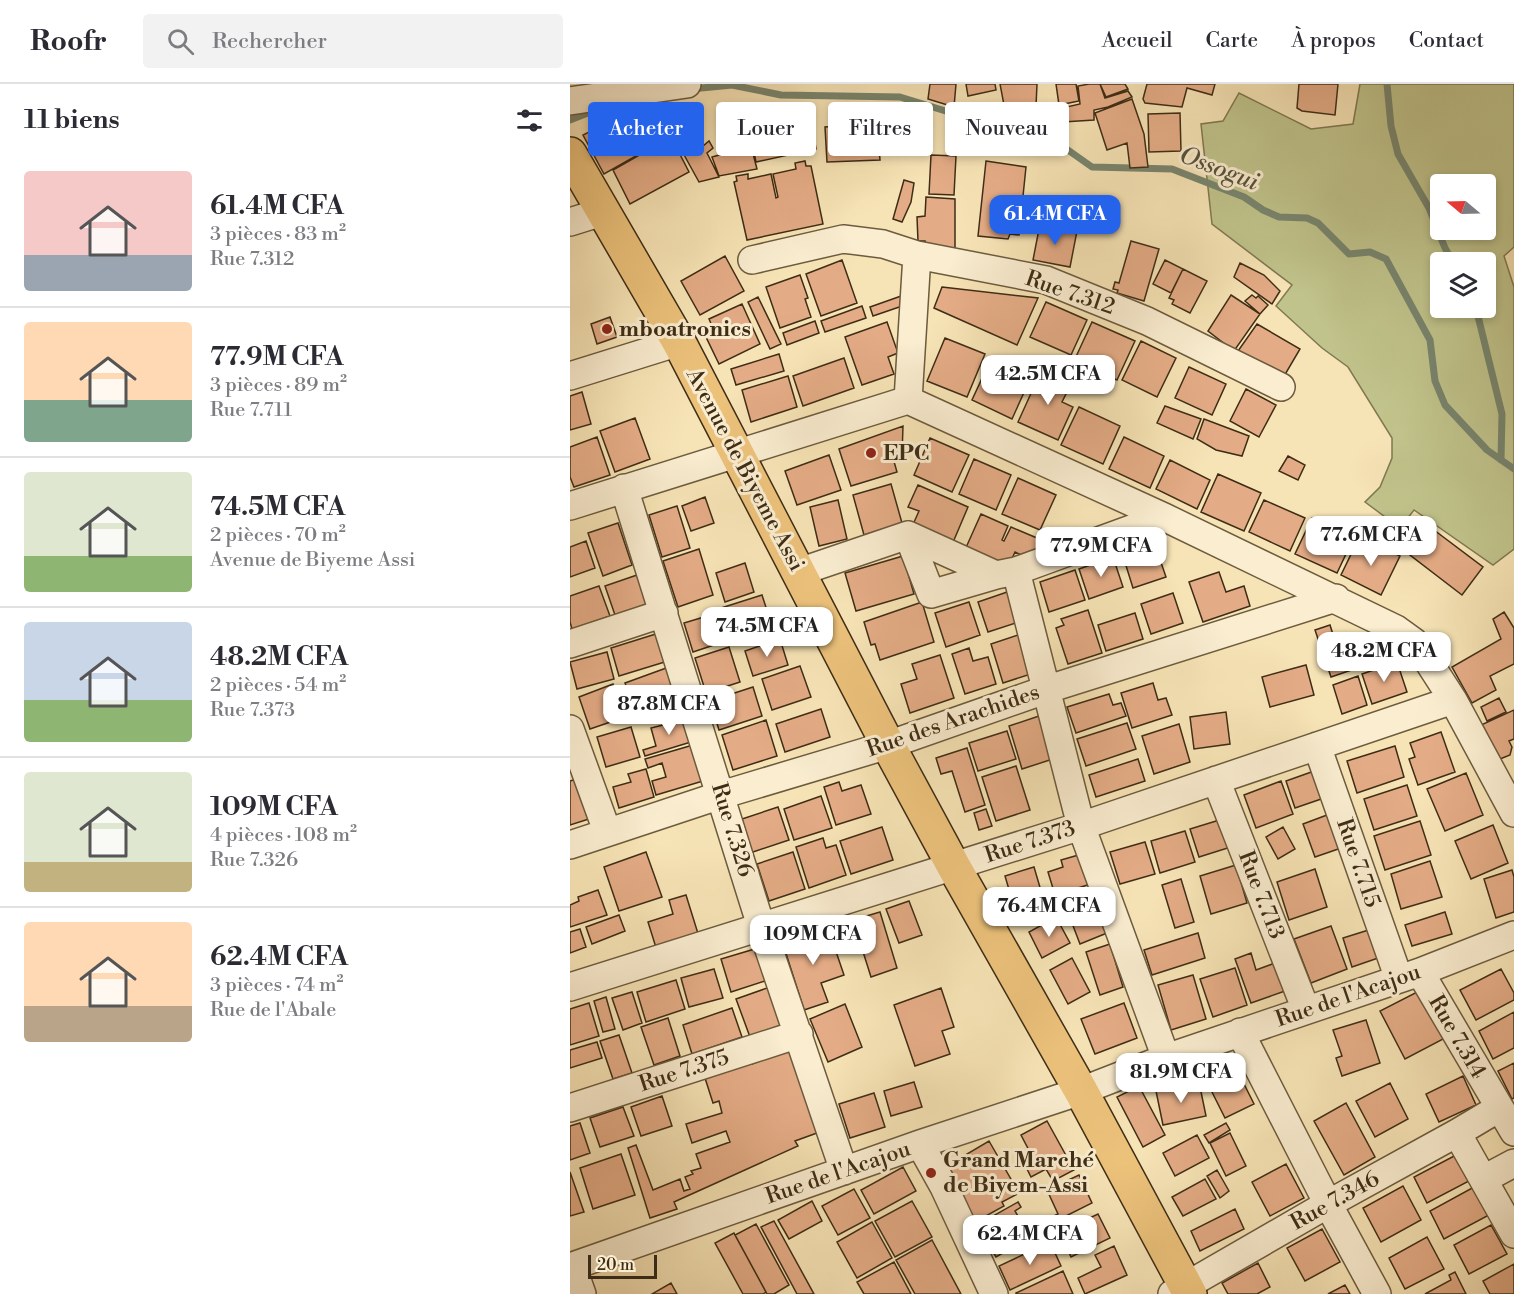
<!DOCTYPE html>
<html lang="fr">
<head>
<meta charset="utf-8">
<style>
  body { margin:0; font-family:"Libre Bodoni",serif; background:#f2f2f3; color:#2b2b33; height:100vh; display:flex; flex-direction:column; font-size:22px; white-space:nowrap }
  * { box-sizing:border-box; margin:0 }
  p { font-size:20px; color:#7c7c81 }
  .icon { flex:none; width:33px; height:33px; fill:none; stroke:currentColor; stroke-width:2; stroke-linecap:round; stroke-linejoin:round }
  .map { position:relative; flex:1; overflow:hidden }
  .sheet { display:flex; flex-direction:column; background:#fff; width:570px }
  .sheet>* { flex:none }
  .guide { position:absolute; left:18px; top:18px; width:570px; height:54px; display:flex; gap:12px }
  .needle { width:39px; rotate:289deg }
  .controls { position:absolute; left:860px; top:90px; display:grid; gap:12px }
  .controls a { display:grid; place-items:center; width:66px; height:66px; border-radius:6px; background:#fff; box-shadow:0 3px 9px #0003; font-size:30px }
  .scale { position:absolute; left:18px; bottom:15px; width:69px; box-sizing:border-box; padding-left:6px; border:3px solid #3e2d16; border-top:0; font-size:16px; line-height:21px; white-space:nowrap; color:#3e2d16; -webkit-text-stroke:4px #faedd0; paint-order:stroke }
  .price { position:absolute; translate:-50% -51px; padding:0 14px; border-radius:12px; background:#fff; color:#222; font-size:20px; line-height:39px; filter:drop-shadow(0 2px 3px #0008) }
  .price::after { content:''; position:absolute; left:50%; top:36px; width:18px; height:14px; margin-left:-9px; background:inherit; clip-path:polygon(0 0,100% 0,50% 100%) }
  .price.active { background:#2563eb; color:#fff }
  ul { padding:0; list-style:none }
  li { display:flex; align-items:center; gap:18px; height:150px; padding:0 24px }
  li+li { border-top:2px solid #e1e1e2 }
  li span { display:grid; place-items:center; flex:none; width:168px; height:120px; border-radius:6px; color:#555 }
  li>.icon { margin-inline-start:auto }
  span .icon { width:72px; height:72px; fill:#fffc; stroke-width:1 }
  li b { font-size:26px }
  h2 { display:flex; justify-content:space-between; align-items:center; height:72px; padding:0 24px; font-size:26px }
  .chip { padding:0 21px; border-radius:6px; background:#fff; box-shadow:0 3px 9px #0003; font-size:21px; line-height:54px }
  .chip.active { background:#2563eb; color:#fff }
  header { display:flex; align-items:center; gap:36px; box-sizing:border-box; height:84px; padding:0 30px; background:#fff; border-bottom:2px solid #e1e1e2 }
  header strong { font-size:28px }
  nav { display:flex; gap:33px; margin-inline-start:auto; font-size:21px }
  .search { width:420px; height:54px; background:#f2f2f3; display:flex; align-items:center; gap:15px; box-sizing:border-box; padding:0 21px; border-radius:6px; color:#7c7c81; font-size:22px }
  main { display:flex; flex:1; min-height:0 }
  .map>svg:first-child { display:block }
</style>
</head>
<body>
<header>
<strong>Roofr</strong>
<div class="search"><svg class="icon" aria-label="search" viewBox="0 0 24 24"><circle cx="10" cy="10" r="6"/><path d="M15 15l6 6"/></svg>Rechercher</div>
<nav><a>Accueil</a><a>Carte</a><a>À propos</a><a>Contact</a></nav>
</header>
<main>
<section class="sheet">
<h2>11 biens<svg class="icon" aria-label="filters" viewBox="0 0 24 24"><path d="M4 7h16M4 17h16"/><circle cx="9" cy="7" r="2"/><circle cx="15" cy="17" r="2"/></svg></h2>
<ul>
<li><span style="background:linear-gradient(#f6c9c9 70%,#9aa5b1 0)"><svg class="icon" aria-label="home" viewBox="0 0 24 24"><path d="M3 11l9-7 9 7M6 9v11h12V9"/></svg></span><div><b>61.4M CFA</b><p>3 pièces · 83 m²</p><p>Rue 7.312</p></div></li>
<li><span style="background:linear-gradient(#ffd9b3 65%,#7fa58c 0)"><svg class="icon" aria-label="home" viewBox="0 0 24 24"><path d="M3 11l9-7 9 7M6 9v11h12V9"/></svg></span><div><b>77.9M CFA</b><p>3 pièces · 89 m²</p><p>Rue 7.711</p></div></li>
<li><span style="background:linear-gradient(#dfe7d0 70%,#8fb573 0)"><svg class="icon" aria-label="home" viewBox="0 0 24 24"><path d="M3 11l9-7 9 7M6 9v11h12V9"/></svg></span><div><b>74.5M CFA</b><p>2 pièces · 70 m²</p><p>Avenue de Biyeme Assi</p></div></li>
<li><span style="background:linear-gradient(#c9d6e8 65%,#8fb573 0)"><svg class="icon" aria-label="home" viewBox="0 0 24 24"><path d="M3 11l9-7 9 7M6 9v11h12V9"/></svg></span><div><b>48.2M CFA</b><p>2 pièces · 54 m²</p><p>Rue 7.373</p></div></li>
<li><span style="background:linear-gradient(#dfe7d0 75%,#c2b280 0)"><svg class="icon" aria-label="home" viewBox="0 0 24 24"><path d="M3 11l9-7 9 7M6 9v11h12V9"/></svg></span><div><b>109M CFA</b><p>4 pièces · 108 m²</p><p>Rue 7.326</p></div></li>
<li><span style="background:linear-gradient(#ffd9b3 70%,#b9a48a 0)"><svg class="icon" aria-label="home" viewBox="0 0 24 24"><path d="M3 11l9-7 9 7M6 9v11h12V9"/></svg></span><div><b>62.4M CFA</b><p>3 pièces · 74 m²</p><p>Rue de l'Abale</p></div></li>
</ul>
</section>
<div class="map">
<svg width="944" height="1210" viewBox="0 0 944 1210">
  <rect width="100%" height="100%" fill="#f7e4b6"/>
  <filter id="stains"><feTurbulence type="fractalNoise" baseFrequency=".00333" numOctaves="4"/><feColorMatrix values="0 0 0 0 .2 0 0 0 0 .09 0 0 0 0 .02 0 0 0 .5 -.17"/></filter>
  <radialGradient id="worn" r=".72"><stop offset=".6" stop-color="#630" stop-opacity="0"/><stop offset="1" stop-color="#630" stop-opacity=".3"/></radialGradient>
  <path fill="#c0c38b" stroke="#7f7850" stroke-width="1.5" fill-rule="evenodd" d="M790,0H944V163L934,172L944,203V465L923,481L844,426L830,444L795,418L810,403L822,374V354L778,283L752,264L706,222L722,201L642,140L631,40L653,37L669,9L741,45L783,40ZM870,100H915V146H870ZM870,178H915V224H870Z"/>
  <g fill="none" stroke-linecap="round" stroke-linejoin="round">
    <path stroke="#78856e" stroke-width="7" d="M817,0L821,42L828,70L859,124L875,164L883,178
      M121,5L162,1L211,11L330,13L431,44L445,43L456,45L488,59L522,83L602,85L674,113L693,126L709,133L737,134L748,139L779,170L800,168L816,175L860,256L865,297L875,321L917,366L944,385
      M0,36L28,25
      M906,224L932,330L931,376"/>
  </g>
  <path fill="#e4ac86" stroke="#3e2d16" stroke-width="1.5" d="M360,0H386L384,23L358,15Z
    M396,0H425L426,6L398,12Z
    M430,0H467L466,22L434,21Z
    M486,0H506L509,17L489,21Z
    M519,0H530L535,14L558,7L562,13L538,23L524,26V36L493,38L492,24L510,20L508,2Z
    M530,0H555L558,5L536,13Z
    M577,0H645L642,11L617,4L612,23L575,19L573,15Z
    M729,0H768L765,31L732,27L727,24Z
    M562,15L574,50L578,83L560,84L557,59L537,66L525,29Z
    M109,21L133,62L139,57L143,64L137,69L149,93L129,98L103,51L34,90L13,51L41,37L55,63L63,59L51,33Z
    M239,23L246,65L186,78L177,34L207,31Z
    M282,28H300V38L282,36Z
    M610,29L611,67L579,68L578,30Z
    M307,39L310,76L257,78L255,43Z
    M101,53L119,88L60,120L43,86Z
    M181,62L187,85L149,92L142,73Z
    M361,71L386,72L384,111L359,110Z
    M235,77L236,82H241L253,140L177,156L164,98L167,97L166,92L178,90V95L201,90L206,114L208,113L203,90L226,85L225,79Z
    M416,77L456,83L449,151L440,150L438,155L408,152Z
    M334,96L344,99L341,118L332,138L323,135Z
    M356,113L385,115V167H355V157H348L347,133L355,132Z
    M470,140L507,147L500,183L463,176Z
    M561,157L589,165L574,217L547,209L548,206L543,205L545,198L549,199Z
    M155,172L174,207L130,231L111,197Z
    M272,176L287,219L251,232L236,190Z
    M595,176L613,185L601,209L583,200Z
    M670,179L694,191L710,207L702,220L664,193Z
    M613,185L637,197L620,229L602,220L604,216L599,214Z
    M230,191L238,214L235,215L241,233L210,244L196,203Z
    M372,203L468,214L447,261L364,224Z
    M334,211L338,220L303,232L300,223Z
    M661,211L690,230L664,267L638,247Z
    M682,211L686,214L688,212L698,221L690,230L675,217Z
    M188,213L211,260L200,265L178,218Z
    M476,218L517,236L501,271L460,253Z
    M172,220L190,260L149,280L136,253L145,249L139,235Z
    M292,222L296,234L255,248L251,237Z
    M40,233L47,253L27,260L21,240Z
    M245,237L249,249L217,261L213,249Z
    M317,238L328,269L318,273L324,290L292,301L275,253Z
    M522,238L565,257L547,296L504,277Z
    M687,240L730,265L713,294L668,267Z
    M375,254L415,270L397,313L357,297Z
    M571,257L606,274L587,313L552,296Z
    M209,270L214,287L166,301L161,285Z
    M274,274L284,304L233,322L223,292Z
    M421,275L461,293L442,335L402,316Z
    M619,283L656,300L642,331L605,314Z
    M473,284L502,298L492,318L503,323L488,356L448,338L463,305L473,310L478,298L468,294Z
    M218,292L227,323L181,338L172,306Z
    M676,305L706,321L689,353L660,337Z
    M12,308L21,340L0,346V312Z
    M595,322L631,335L623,355L587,339Z
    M509,323L550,342L533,380L491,361Z
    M65,334L80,375L45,388L30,347Z
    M634,335L679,352L672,372L646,366L627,355Z
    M333,342L332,372L323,374L327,388L281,402L269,365Z
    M27,353L40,391L4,403L0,393V363Z
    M554,353L594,372L580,404L539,385Z
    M360,354L399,371L382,408L344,391Z
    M259,371L271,406L227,421L215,387Z
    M718,372L735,381L728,396L709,387Z
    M404,375L441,391L426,426L389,410Z
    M600,376L640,396L627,425L586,405Z
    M648,390L691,409L674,447L631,428Z
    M448,394L486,411L470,446L432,430Z
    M321,400L332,439L294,451L283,411Z
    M348,401L398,423L381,463L341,445L349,427L338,423Z
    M135,413L144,439L121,447L112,422Z
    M268,416L277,455L249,462L240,423Z
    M694,416L735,434L720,467L679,448Z
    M107,422L120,464L92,473L79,431Z
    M411,430L438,442L432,456L434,457L441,443L474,457L468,471L458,474L445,468L440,479L432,476L429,483L394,468Z
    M742,434L784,453L767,489L725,470Z
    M48,439L62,481L33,492L18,449Z
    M860,443L913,483L892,511L840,471Z
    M16,457L25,484L0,493V463Z
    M787,458L803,466L806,460L830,472L811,511L771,491Z
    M585,461L596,493L563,504L553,472Z
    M129,465L143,511L108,523L93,477Z
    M333,472L344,510L286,527L275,489Z
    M543,473L553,503L519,515L509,485Z
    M175,479L184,508L155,518L146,489Z
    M505,486L515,516L479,528L470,498Z
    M649,488L656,508L674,502L680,522L633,538L619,498Z
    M67,491L77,520L45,531L35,502Z
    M29,502L40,532L2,545L0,538V512Z
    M443,506L452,537L418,548L408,518Z
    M603,509L613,539L581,550L571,520Z
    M192,511L202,542L161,556L151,524Z
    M352,518L364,558L310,576L305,560L301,561L294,538Z
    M399,518L410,551L376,563L365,529Z
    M518,526L532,569L498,580L486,544L494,541L491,535Z
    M934,528L944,544V580L920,592L926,606L902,619L882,583L931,555L923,535Z
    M565,529L573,555L536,567L528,541Z
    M144,530L153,558L123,568L114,539Z
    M760,541L766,560L787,553L796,581L761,593L745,546Z
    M89,549L98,577L49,592L41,564Z
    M454,549L467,588L433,599L421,560Z
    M210,555L218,581L183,592L175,567Z
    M159,563L170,598L136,609L125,574Z
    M399,564L403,577L418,573L426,600L395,610L382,570Z
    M37,568L44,595L7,605L0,578Z
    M370,571L384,614L340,629L331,600L347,595L342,580Z
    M827,578L837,608L802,620L792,590Z
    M736,581L744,611L700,623L692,593Z
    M230,582L241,613L202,626L192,595Z
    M99,583L111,616L67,632L55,599Z
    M788,592L797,621L772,630L763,601Z
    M583,599L588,616L596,614L602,631L562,644L551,609Z
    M43,600L55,633L20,645L9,613Z
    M183,603L192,632L149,646L140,617Z
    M539,610L543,621L551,619L556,632L506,649L497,623Z
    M929,614L936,628L917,637L911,623Z
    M251,625L260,653L215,668L206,640Z
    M944,626V655L939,657L942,663L940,671L930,675L911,641Z
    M656,628L660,660L624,665L620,633Z
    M472,631L486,674L452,685L439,642Z
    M113,632L121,658L75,672L73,666L86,662L81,644L97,640L96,637Z
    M196,636L207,672L163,686L152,651Z
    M557,639L566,665L516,682L507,655Z
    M609,640L620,678L584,690L572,652Z
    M61,643L70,673L36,683L27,653Z
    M437,647L446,675L408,687L399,659Z
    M871,648L885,688L848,701L839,675L845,673L840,659Z
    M123,661L133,697L86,711L82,697L96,693L92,679L78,684L75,675Z
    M825,662L834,693L787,709L777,677Z
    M397,664L415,721L395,728L382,687L371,690L366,674Z
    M568,675L575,697L526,713L519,691Z
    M446,682L460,726L426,737L412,693Z
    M76,685L84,713L49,724L43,703L61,698L58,690Z
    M747,686L757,713L725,724L716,697Z
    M896,689L913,731L875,747L857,705Z
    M10,694L22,734L0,741V697Z
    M711,697L723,730L686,744L674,711Z
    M269,698L272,707L291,701L301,730L266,741L254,703Z
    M837,701L847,732L804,746L794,715Z
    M251,712L262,744L224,756L214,725Z
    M208,723L219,756L180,769L169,736Z
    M416,725L422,742L409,746L404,729Z
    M765,728L777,762L745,773L733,740Z
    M656,734L664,762L629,773L620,745Z
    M850,737L861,771L815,786L804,752Z
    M923,741L938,779L901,795L885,757Z
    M312,743L323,776L281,790L270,757Z
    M713,743L725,765L708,775L696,753Z
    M615,747L625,778L590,789L581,757Z
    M253,754L256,764L266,761L276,791L239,804L226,763Z
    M575,758L585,790L550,800L540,768Z
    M76,768L92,813L49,827L34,783Z
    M223,768L235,805L199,817L187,780Z
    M512,770L521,800L485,811L478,788L493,783L491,776Z
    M860,777L872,813L831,825L821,790Z
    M666,781L677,819L641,830L630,792Z
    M464,783L474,817L445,826L435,792Z
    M745,785L757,823L719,836L707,798Z
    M942,786L944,793V828L926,834L914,795Z
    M611,795L624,838L605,844L592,801Z
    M28,806L37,831L0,843V821L9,817L8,813Z
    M116,811L130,856L88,870L78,838L103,830L99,816Z
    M525,815L537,849L510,860L497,826Z
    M339,817L352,851L329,859L316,825Z
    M310,828L327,884L301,893L283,836Z
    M875,828L882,850L842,862L835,841Z
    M49,831L55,847L22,860L16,843Z
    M486,833L500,859L472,874L459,848Z
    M761,842L777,885L741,899L724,855Z
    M258,844L274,891L251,899L258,918L234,926L213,860Z
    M805,844L814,872L782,883L773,854Z
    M10,845L16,863L0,869V848Z
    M628,849L635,874L582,891L574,866Z
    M540,860L553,903L530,911L516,868Z
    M188,864L198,896L161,908L151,875Z
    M681,869L686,886L705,879L715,907L681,919L665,875Z
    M502,874L520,908L498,920L480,886Z
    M665,884L677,921L643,933L630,895Z
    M144,885L153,914L119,923L111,894Z
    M931,885L944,909V916L906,936L890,906Z
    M623,891L636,935L601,946L588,901Z
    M106,896L115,925L76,938L67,908Z
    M200,903L214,940L180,953L166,915Z
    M371,904L384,943L372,947L380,970L345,982L324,921Z
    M853,905L877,953L835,975L810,927Z
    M62,908L72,939L53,946L42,914Z
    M36,913L45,945L33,948L24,917Z
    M19,919L29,952L0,961V925Z
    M554,919L567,954L525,970L511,935Z
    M275,920L292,963L258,978L240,935Z
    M162,924L172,953L122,970L113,941Z
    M944,928V964L923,975L909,947Z
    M98,934L110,972L84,981L71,943Z
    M796,936L810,979L772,992L766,974L772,972L763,946Z
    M49,951L62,989L43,995L30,957Z
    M27,958L32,974L0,984V966Z
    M224,964L247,1049L225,1057L228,1062L104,1118L107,1125L80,1134L58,1064L66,1061L83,1106L110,1095L114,1107L120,1105L115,1093L123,1090L121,1087L131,1084L126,1070L160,1058L156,1047L122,1059L116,1040L152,1029L149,1017L143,1019L135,994L141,993L140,990L181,977L182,980Z
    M662,976L684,1020L655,1034L633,990Z
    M944,979V1014L942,1015L928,987Z
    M893,992L906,1021L869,1038L856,1010Z
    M344,998L352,1023L321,1032L314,1007Z
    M629,998L636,1032L593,1041L586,1007Z
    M820,999L838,1035L805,1053L786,1017Z
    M569,1002L595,1051L573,1063L547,1013Z
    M304,1009L315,1043L280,1054L269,1020Z
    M92,1012L102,1042L71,1052L61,1023Z
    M776,1019L805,1073L774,1091L744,1037Z
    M53,1023L64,1052L30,1063L20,1034Z
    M477,1037L504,1086L483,1097L476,1085L461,1093L455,1081L464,1076L451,1051Z
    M10,1039L20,1069L0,1076V1042Z
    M656,1039L660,1046L639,1059L634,1051Z
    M660,1049L676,1082L656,1092L640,1059Z
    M627,1051L639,1074L605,1092L593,1069Z
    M419,1057L449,1109L432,1118L434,1122L405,1138L375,1083Z
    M51,1070L65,1111L23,1125L10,1084Z
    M886,1071L899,1097L857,1119L844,1093Z
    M716,1080L734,1114L700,1132L682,1098Z
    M333,1083L346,1107L304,1130L291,1106Z
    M647,1086L659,1107L650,1114L637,1092Z
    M0,1088L14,1128L0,1132Z
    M509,1091L522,1119L476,1142L473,1137L488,1130L477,1106Z
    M635,1095L646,1115L613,1132L602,1113Z
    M833,1102L851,1136L811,1158L793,1124Z
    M904,1103L919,1131L874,1155L860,1127Z
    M284,1105L300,1134L268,1151L252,1122Z
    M242,1117L252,1137L219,1155L208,1136Z
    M342,1117L362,1153L325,1173L305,1137Z
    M448,1118L451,1123L445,1127L452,1139L458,1135L466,1150L426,1173L407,1141Z
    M665,1125L674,1145L630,1167L621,1147Z
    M528,1130L540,1154L501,1173L490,1148Z
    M204,1137L244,1210H227L191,1143Z
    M302,1138L322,1174L287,1194L267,1158Z
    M186,1140L219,1201L204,1210H197L165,1151Z
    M921,1141L937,1170L899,1190L884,1161Z
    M752,1145L770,1178L735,1197L717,1164Z
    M164,1149L196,1208L193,1210H173L145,1159Z
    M857,1153L874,1185L835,1205L819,1174Z
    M362,1156L391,1210H345L326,1176Z
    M480,1158L491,1182L440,1206L429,1182Z
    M544,1162L557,1191L515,1210L508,1194L531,1183L525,1171Z
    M324,1178L341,1210H294L287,1198Z
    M688,1179L700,1203L687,1210H658L652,1199Z
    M944,1180V1210H920L913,1197Z
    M493,1187L503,1210H446V1209Z
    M885,1188L896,1210H855L881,1196L879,1191Z
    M101,1199L107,1210H82Z
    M775,1201L780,1210H758Z"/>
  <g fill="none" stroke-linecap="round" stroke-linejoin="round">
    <g stroke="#6c5b3e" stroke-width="30">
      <path id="street" d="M0,17L117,0
        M0,138L32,128
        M182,176L273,155L313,160L347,171
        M0,292L109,258
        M338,316L347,171L476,196L577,237L711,303
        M54,404L191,842L274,1087
        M0,422L338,316L594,433L826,545L844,558L856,574L883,616L944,729
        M338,451L361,510L426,491
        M446,487L511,742L596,974
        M229,488L338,451L426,491L446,487L594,433
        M0,560L94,529
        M0,645L37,747
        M747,662L829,895
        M646,696L736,926
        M0,761L151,711L318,661L475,606L766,514
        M850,888L944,1048
        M0,903L511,742L883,616
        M670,948L758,1120L807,1210
        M0,1024L229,950
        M887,1049L944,1150
        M350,1060L374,1103L424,1210
        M914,1095L944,1079
        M2,1182L12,1210
        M0,1183L350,1060L511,1007L596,974L850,888L944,851
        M602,1210L758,1120L887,1049L929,1024"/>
    </g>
    <g stroke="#3e2d16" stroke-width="36">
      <path id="primary" d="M0,70L109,258L318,661L384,783L511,1007L620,1210"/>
    </g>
    <use href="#street" stroke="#faedd0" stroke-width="27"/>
    <use href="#primary" stroke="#ecc27b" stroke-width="33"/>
  </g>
  <g fill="#8f2418" stroke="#faedd0" stroke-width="2">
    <circle cx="37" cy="245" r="6"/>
    <circle cx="301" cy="369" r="6"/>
    <circle cx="361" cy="1089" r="6"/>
  </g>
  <g text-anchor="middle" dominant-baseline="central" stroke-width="6" stroke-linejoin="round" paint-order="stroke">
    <g font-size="22" fill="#3e2d16" stroke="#faedd0">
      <text transform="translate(500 209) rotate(19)">Rue 7.312</text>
      <text transform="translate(175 386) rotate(62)">Avenue de Biyeme Assi</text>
      <text transform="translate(383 637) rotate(-19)">Rue des Arachides</text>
      <text transform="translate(162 746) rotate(73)">Rue 7.326</text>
      <text transform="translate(460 758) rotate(-18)">Rue 7.373</text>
      <text transform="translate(788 779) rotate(71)">Rue 7.715</text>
      <text transform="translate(691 811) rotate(69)">Rue 7.713</text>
      <text transform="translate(778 912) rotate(-19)">Rue de l'Acajou</text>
      <text transform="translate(887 953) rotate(60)">Rue 7.314</text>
      <text transform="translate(114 987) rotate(-18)">Rue 7.375</text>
      <text transform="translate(268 1089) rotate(-19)">Rue de l'Acajou</text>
      <text transform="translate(765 1117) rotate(-29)">Rue 7.346</text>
    </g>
    <g font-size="22" font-weight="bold" fill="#3e2d16" stroke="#faedd0" text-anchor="start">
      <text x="49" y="245">mboatronics</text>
      <text x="313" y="369">EPC</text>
      <text x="373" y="1076">Grand Marché<tspan x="373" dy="25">de Biyem-Assi</tspan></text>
    </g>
    <g font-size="24" font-style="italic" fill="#56523a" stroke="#faedd0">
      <text transform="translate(649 85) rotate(21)">Ossogui</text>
    </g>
  </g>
  <rect width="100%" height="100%" filter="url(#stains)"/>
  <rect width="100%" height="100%" fill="url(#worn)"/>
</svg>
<div class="controls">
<a><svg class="needle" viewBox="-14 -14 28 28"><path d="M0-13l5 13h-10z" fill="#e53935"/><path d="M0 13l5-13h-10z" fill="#7c7c81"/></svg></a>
<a><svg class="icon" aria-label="layers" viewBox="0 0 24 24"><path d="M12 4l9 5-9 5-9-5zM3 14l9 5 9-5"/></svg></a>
</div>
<div class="scale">20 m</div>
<b class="price active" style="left:485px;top:162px">61.4M CFA</b>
<b class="price" style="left:478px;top:322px">42.5M CFA</b>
<b class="price" style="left:801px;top:483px">77.6M CFA</b>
<b class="price" style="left:531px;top:494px">77.9M CFA</b>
<b class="price" style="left:197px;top:574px">74.5M CFA</b>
<b class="price" style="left:814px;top:599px">48.2M CFA</b>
<b class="price" style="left:99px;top:652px">87.8M CFA</b>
<b class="price" style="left:479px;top:854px">76.4M CFA</b>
<b class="price" style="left:243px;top:882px">109M CFA</b>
<b class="price" style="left:611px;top:1020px">81.9M CFA</b>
<b class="price" style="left:460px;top:1182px">62.4M CFA</b>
<div class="guide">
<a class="chip active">Acheter</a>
<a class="chip">Louer</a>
<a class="chip">Filtres</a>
<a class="chip">Nouveau</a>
</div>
</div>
</main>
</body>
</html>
